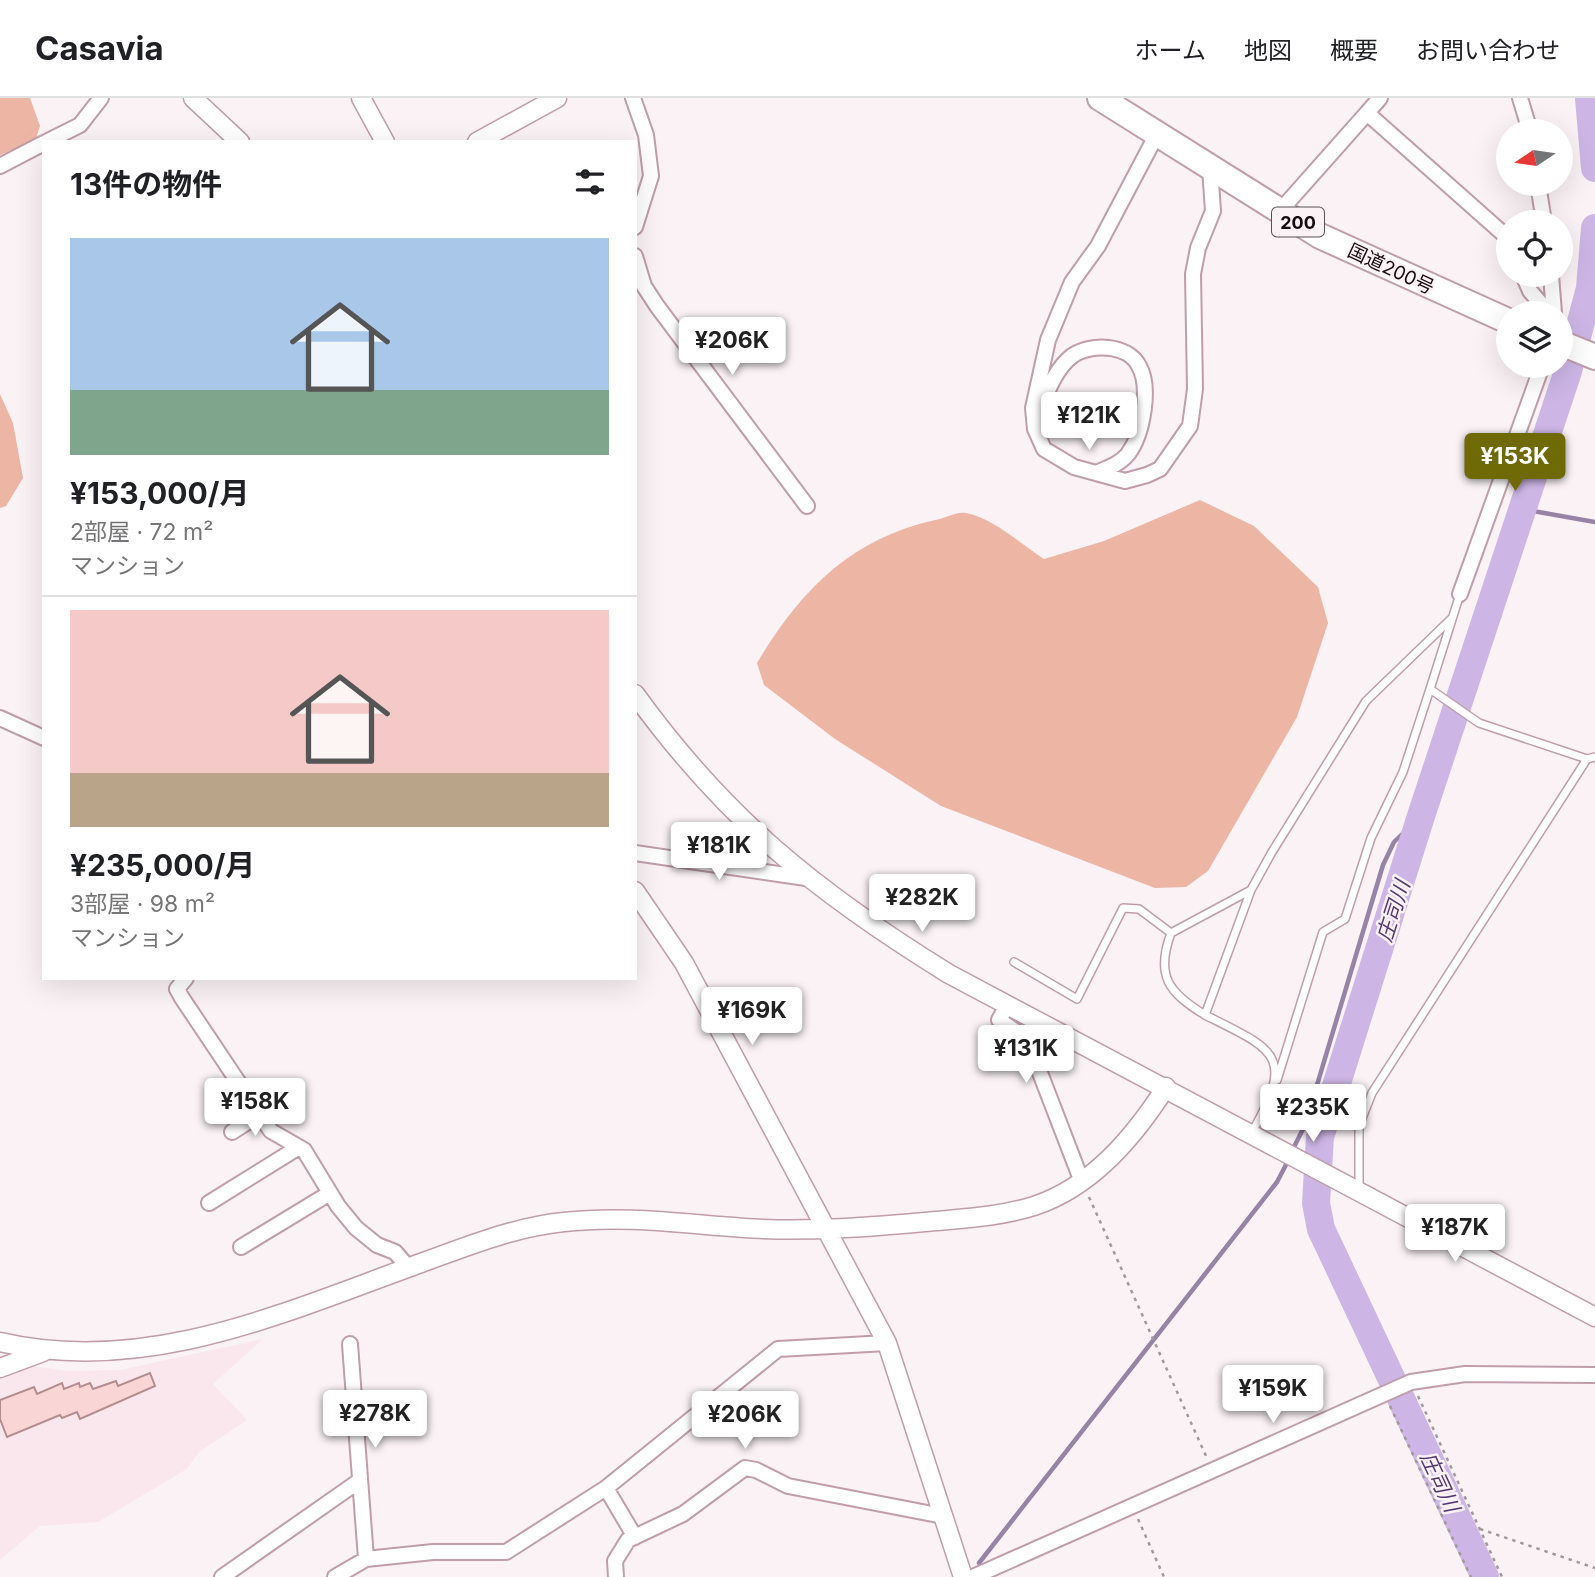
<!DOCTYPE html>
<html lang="ja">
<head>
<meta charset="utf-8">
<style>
  body { margin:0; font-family:Inter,"Noto Sans JP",sans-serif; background:#f6f6f6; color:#202124; height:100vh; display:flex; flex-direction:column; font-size:26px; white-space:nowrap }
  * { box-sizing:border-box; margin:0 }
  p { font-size:23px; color:#757577 }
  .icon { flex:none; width:38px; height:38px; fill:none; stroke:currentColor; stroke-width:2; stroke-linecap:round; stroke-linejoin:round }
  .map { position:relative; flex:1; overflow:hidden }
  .panel { position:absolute; left:42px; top:42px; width:595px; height:840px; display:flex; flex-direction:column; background:#fff; border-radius:0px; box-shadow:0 7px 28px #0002 }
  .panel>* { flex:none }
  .needle { width:46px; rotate:257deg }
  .tools { position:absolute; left:1496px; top:21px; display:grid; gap:14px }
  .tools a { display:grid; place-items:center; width:77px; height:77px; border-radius:50%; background:#fff; box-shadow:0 7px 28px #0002; font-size:35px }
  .price { position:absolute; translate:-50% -60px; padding:0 16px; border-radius:7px; background:#fff; color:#222; font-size:23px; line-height:46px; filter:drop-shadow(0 2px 4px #0008) }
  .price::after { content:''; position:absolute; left:50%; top:42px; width:21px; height:16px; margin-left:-10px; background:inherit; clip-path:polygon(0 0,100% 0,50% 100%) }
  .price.active { background:#6f6a05; color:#fff }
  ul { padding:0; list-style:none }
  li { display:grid; align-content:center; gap:14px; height:371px; padding:0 28px }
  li+li { border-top:2px solid #e0e0e0 }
  li span { display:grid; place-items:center; height:217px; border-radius:0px; color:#555 }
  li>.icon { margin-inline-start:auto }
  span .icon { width:126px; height:126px; fill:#fffc; stroke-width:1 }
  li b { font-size:30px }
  h2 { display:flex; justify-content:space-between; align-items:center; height:84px; padding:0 28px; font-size:30px }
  header { display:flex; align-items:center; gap:42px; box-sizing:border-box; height:98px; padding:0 35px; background:#fff; border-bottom:2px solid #e0e0e0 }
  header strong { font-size:33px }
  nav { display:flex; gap:38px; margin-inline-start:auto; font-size:24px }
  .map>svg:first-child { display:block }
</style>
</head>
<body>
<header>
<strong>Casavia</strong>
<nav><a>ホーム</a><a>地図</a><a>概要</a><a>お問い合わせ</a></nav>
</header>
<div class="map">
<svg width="1595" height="1479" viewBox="0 0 1595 1479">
  <rect width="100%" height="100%" fill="#faf2f5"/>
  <path fill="#fae7ee" d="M263,1241L213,1286L247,1322L199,1354L187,1371L98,1424L40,1428L0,1462V1263L68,1273L120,1272Z"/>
  <path fill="#edb5a4" d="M0,0H30L40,28L35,43L0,57Z
    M0,296L13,325L23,380L6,408L0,410Z
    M1200,402L1254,428L1318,489L1328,525L1297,619L1208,773L1186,789L1155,790L941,708L835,641L764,587L757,565C800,493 850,441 935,422C944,421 957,413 966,415C995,421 1019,445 1044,461L1104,443Z"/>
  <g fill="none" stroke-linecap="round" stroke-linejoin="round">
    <path stroke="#9683a6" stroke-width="4.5" d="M1522,411L1595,424
      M1292,1053L1305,1027L1383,767L1394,744L1421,718
      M979,1465L1277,1084L1289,1061"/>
    <path stroke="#cdb6e6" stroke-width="28" d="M1589,0L1595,70
      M1485,1479L1321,1131L1316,1105L1320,1039L1421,718L1568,273L1590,190L1595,130"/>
  </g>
  <path fill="#fad5d6" stroke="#b38c8e" stroke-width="2" d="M150,1275L155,1288L80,1321L77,1314L62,1320L60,1317L7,1339L0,1321V1302L34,1289L37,1296L62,1285L64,1291L79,1285L80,1289L90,1285L93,1291L116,1283L118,1288Z"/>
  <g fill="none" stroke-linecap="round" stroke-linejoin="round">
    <g stroke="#c19dac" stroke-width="10">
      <path id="service" d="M1460,496L1430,591L1479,625L1587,661L1595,659
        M1014,864L1077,901L1123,810L1139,811L1171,835
        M1205,917C1169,895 1155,878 1171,835L1251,792
        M1277,982L1323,834L1345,821L1371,740L1403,674L1430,591
        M1252,1034C1296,957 1275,952 1205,917L1251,792L1272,754L1366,603L1452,520
        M1359,1093V1028L1372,995L1587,661"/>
    </g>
    <g stroke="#c19dac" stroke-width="18">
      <path id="minor" d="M633,0L646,37L651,78L635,129
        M1380,0L1367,15L1508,140
        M1520,0L1530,33
        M1157,36L1098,148L1072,184L1048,242L1033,310L1035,331L1044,351L1074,369L1125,383L1147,377L1160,371L1190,328L1195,291L1193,176L1198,150L1213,113L1210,70
        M46,44L80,27L101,0
        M0,68L44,45
        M1538,86L1544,124
        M1280,113L1367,15
        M635,158L644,188L657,208L807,408
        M1523,177L1530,193L1549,215
        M1551,177L1554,215
        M1039,313C1047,295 1055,271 1072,258C1090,245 1128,246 1139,268C1151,289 1143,336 1128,356C1120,366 1108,370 1096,375
        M1460,496L1542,268
        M0,620L44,640
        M635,755L806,780
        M186,880L177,891L182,900L271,1033L304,1052L338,1108L356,1130L377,1147L395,1154L408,1169
        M1008,906L999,922L1027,941L1082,1084
        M232,1034L260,1016
        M209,1105L299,1049
        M241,1149L330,1095
        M350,1246L366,1461
        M606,1390L635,1439
        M222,1479L359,1383
        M335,1479L366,1461L433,1454H506L606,1390L778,1251L887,1245
        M616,1479L615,1463L628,1442L683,1416L745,1370L756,1372L788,1388L943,1418
        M973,1479L1411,1284L1465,1276L1595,1277"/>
    </g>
    <g stroke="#c19dac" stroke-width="21">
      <path id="tertiary" d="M193,0L240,44
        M361,0L385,44
        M477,44L557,0
        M635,596C726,722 818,795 949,876L1595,1219
        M635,793L684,865L887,1245L963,1479
        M0,1244C147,1278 285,1214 421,1165C468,1148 514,1129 564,1124C624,1117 684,1126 744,1130C808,1134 873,1129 936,1123C970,1120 1002,1118 1034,1108C1092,1089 1134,1039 1166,989
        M0,1270L43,1254"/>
    </g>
    <g stroke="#c19dac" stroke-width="28">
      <path id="trunk" d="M1100,0L1320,138L1508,223
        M1561,245L1595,259"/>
    </g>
    <path stroke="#a2999d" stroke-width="2.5" stroke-dasharray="3.5 5" stroke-linecap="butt" d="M1089,1099L1206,1358
      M1418,1298L1502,1479
      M1390,1308L1471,1479
      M1138,1421L1164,1479
      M1480,1431L1595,1470"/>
    <use href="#service" stroke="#fff" stroke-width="7"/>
    <use href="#minor" stroke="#fff" stroke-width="14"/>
    <use href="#tertiary" stroke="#fff" stroke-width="18"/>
    <use href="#trunk" stroke="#fff" stroke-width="24"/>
  </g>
  <g text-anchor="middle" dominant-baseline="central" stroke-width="5" stroke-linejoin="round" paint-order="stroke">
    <rect fill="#faf2f5" stroke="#5b5055" stroke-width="2" x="1272" y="109.5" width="52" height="29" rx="5"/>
    <g font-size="18" font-weight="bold" fill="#170b10">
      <text x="1298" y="124">200</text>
    </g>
    <g font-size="19" fill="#170b10" stroke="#faf2f5">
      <text transform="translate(1391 171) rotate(25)">国道200号</text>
    </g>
    <g font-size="21" font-style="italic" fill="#553771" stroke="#faf2f5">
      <text transform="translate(1393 813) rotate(-72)">庄司川</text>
      <text transform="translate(1440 1384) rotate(65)">庄司川</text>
    </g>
  </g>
</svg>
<div class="tools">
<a><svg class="needle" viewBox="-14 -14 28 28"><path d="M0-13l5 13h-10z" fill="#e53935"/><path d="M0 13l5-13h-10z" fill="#757577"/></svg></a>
<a><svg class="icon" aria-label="locate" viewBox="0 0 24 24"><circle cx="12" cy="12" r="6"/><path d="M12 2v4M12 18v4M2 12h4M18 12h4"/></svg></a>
<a><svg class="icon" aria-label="layers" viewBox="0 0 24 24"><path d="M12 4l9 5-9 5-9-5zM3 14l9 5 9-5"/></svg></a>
</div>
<b class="price" style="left:732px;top:279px">¥206K</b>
<b class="price" style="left:1089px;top:354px">¥121K</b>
<b class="price active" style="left:1515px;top:395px">¥153K</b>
<b class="price" style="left:719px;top:784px">¥181K</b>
<b class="price" style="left:922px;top:836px">¥282K</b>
<b class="price" style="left:752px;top:949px">¥169K</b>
<b class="price" style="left:1026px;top:987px">¥131K</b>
<b class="price" style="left:255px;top:1040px">¥158K</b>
<b class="price" style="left:1313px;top:1046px">¥235K</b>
<b class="price" style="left:1455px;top:1166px">¥187K</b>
<b class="price" style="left:1273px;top:1327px">¥159K</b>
<b class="price" style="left:375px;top:1352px">¥278K</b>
<b class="price" style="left:745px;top:1353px">¥206K</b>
<section class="panel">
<h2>13件の物件<svg class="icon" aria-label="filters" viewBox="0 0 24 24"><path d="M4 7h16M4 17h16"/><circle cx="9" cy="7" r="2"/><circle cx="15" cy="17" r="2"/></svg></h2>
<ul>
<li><span style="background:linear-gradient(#a9c7e8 70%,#7fa58c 0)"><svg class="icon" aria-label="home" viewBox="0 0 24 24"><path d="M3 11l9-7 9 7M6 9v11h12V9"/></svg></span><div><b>¥153,000/月</b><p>2部屋 · 72 m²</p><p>マンション</p></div></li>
<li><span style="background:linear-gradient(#f6c9c9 75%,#b9a48a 0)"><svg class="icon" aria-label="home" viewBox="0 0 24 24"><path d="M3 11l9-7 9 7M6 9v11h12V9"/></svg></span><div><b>¥235,000/月</b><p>3部屋 · 98 m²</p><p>マンション</p></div></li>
</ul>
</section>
</div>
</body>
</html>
